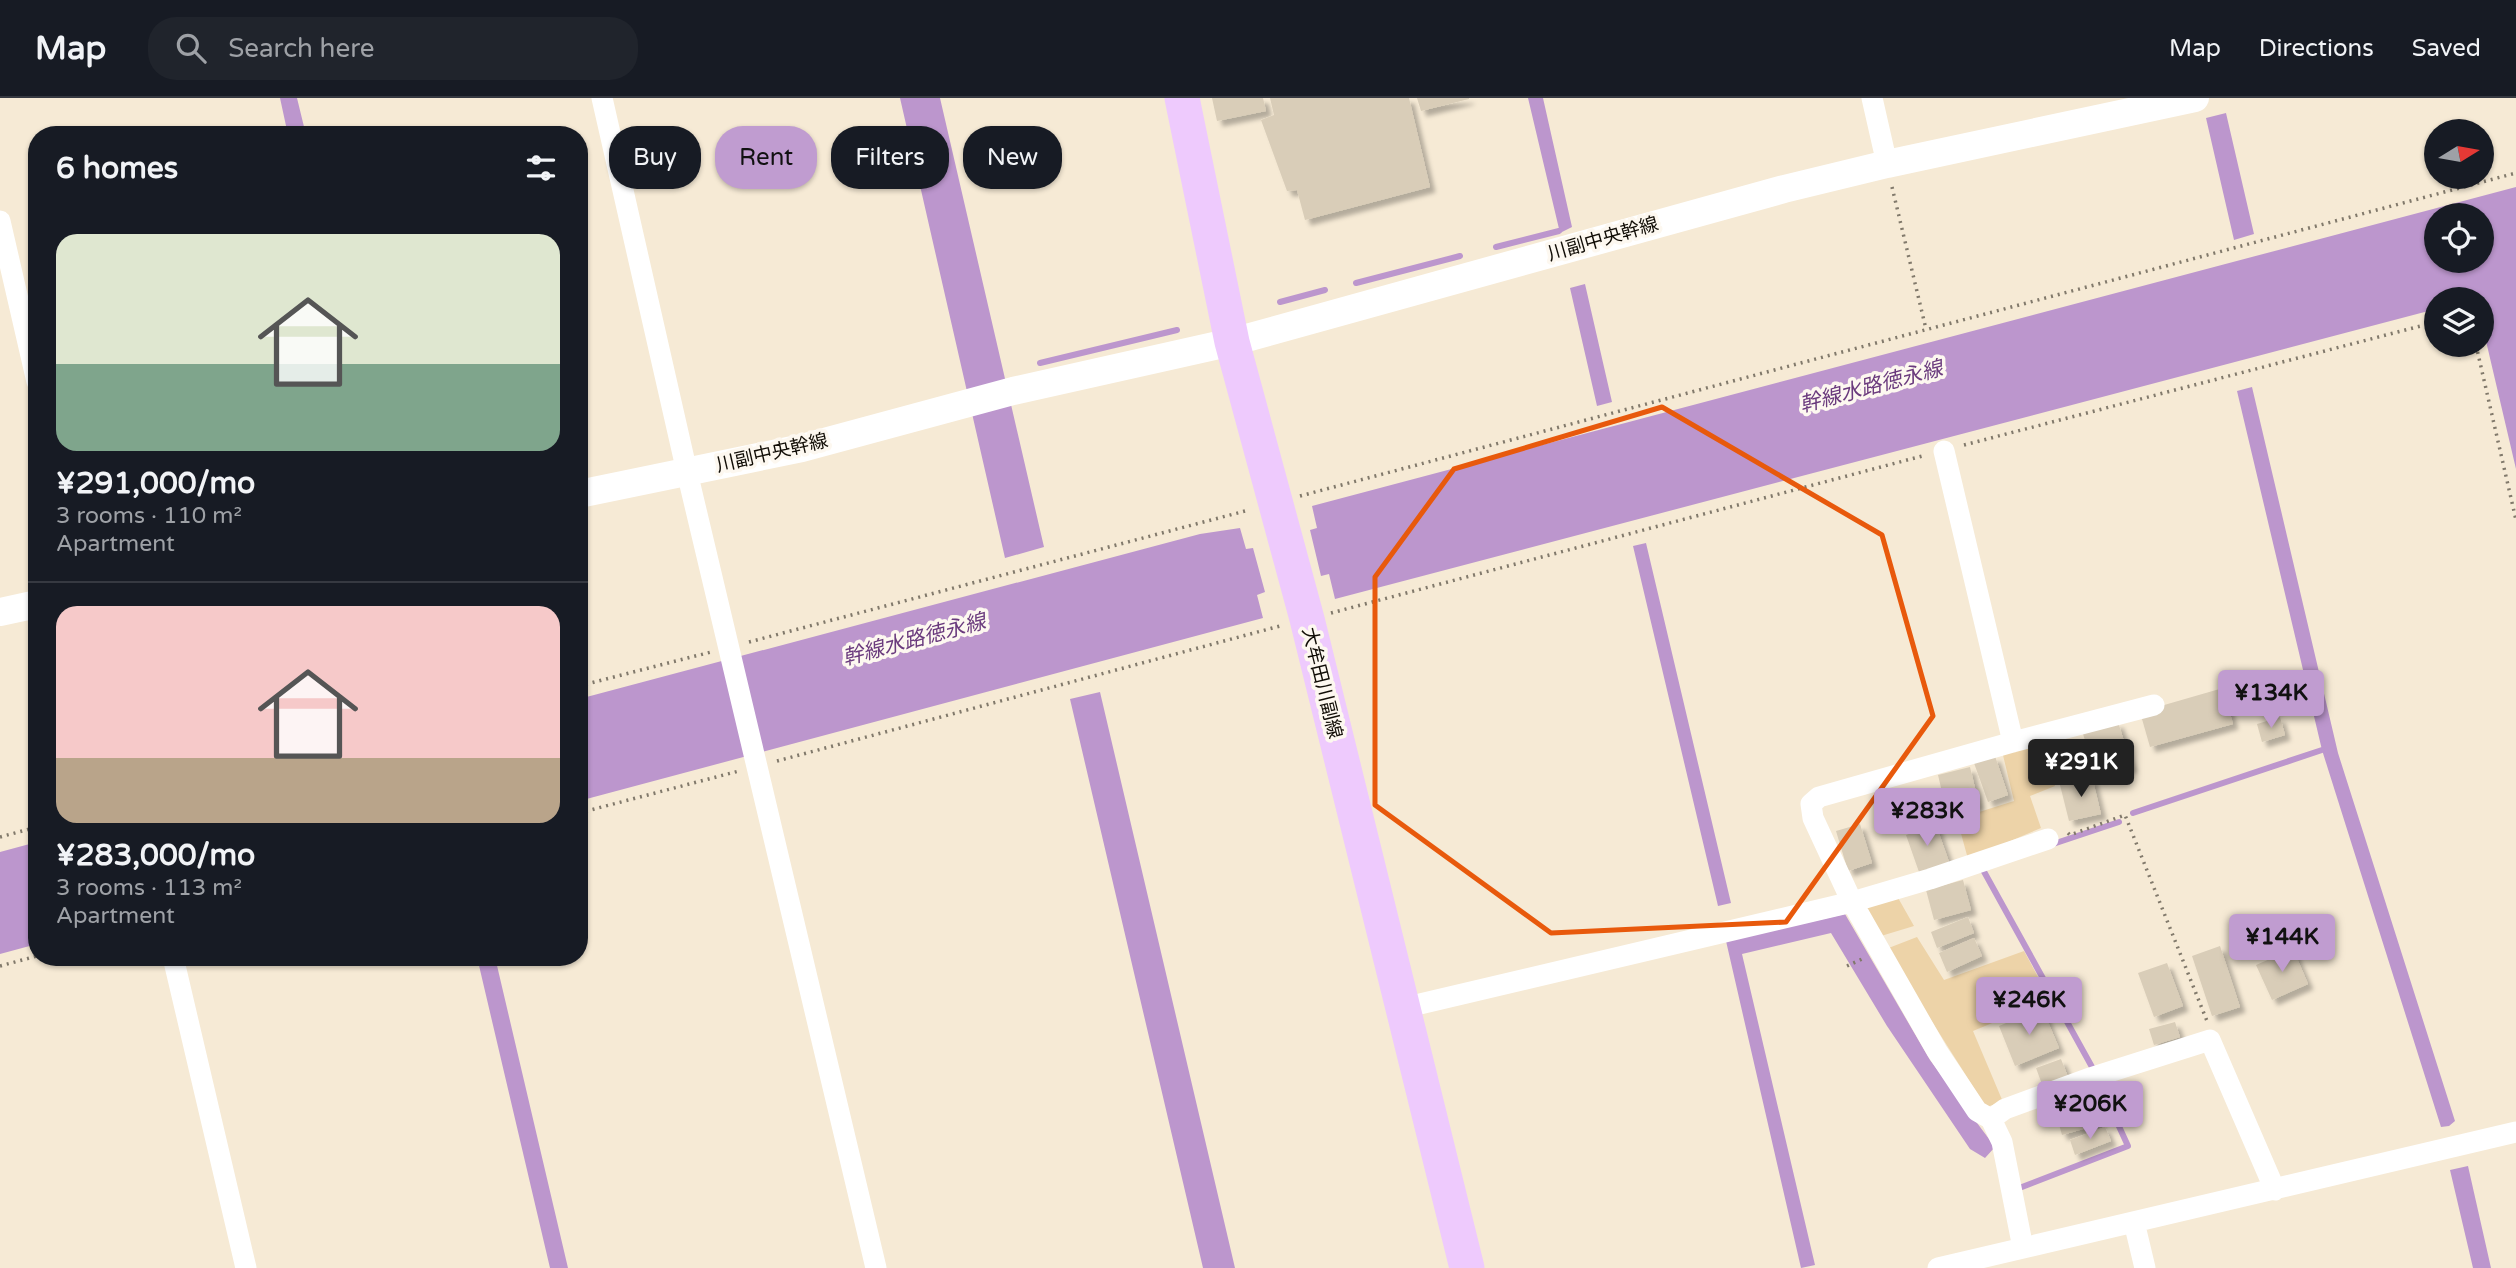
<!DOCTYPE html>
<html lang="en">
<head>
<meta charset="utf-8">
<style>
  body { margin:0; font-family:"Varela Round","Noto Sans JP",sans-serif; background:#20242c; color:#f1f3f6; height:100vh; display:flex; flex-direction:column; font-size:26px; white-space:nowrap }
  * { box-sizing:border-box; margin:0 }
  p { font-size:23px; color:#9ea1a6 }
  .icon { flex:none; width:38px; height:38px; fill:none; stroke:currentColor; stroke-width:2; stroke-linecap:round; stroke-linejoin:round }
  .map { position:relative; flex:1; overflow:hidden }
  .sheet { position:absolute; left:28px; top:28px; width:560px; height:840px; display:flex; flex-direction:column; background:#171b24; border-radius:28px; box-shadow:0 2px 5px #0004 }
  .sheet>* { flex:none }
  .hud { position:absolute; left:609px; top:28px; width:665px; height:63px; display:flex; gap:14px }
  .needle { width:46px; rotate:79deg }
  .fabs { position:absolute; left:2424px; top:21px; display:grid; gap:14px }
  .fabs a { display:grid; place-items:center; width:70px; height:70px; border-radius:50%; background:#171b24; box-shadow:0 2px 5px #0004; font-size:35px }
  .price { position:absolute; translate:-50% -60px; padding:0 16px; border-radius:7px; background:#c09cd0; color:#111; font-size:23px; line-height:46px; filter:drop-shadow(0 2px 4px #0008) }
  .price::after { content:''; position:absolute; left:50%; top:42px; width:21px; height:16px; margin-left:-10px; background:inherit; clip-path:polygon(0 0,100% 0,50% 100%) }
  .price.selected { background:#222; color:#fff }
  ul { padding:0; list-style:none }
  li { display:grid; align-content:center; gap:14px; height:371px; padding:0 28px }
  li+li { border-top:2px solid #363941 }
  li span { display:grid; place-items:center; height:217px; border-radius:21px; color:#555 }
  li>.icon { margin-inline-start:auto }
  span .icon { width:126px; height:126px; fill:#fffc; stroke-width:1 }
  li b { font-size:30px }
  h2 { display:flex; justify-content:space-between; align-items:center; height:84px; padding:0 28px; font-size:30px }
  .tag { padding:0 24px; border-radius:28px; background:#171b24; box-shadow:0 2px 5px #0004; font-size:24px; line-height:63px }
  .tag.selected { background:#c09cd0; color:#111 }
  header { display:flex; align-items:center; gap:42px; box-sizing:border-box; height:98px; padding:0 35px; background:#171b24; border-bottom:2px solid #363941 }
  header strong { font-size:33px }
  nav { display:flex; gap:38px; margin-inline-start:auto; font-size:24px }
  .search { width:490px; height:63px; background:#20242c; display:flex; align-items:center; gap:18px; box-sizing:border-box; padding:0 24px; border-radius:28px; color:#9ea1a6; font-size:26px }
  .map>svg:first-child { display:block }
</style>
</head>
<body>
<header>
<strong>Map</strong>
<div class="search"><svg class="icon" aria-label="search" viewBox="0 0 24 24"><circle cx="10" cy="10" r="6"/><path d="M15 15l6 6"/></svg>Search here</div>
<nav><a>Map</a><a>Directions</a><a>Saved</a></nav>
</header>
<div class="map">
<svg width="2516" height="1170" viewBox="0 0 2516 1170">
  <defs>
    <filter id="shadow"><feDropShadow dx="5.5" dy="5.5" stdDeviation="2" flood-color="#0004"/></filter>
  </defs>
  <rect width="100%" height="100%" fill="#f6ead5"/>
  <path fill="#edd3a8" d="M2040,647L2055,688L2030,698L2041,730L1968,761L1957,721L2014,703L2002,653Z
    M1897,798L1914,828L1881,838L1864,808Z
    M1917,839L1944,882L2024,853L2050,901L1973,933L2003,1004L1986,1009L1886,851Z"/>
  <path fill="#bc96cd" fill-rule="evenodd" d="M280,0H297L306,37H288Z
    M900,0H940L1044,449L1005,460Z
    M1528,0H1543L1572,129L1560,135Z
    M2226,15L2254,136L2234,142L2206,20Z
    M2516,89V371L2482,226V201H2436V211L1335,501L1329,476L1321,478L1310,432L1317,430L1312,408ZM2436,117H2482V163H2436Z
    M1585,186L1612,304L1597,308L1570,190Z
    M2252,289L2338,655L2455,1023L2449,1028L2441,1029L2322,652L2237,293Z
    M1240,430L1246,451L1253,450L1265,494L1257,497L1263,520L579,703V601L1200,436Z
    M1646,445L1731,805L1718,808L1633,448Z
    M1100,594L1235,1170H1203L1070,601Z
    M37,744V846L0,856V754Z
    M1845,816L1930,962L1995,1049L1985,1060L1970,1051L1887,928L1831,835L1742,856L1815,1167L1801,1170L1726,843Z
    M477,859H495L568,1170H550Z
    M2468,1068L2491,1170H2473L2450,1072Z"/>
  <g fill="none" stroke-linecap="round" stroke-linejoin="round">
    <path stroke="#bc96cd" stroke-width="6" d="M1496,149L1559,133
      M1356,185L1460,158
      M1280,204L1325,192
      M1040,265L1177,232
      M2133,715L2322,652
      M2050,747L2119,724
      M1982,770L2092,969
      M2022,1089L2128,1048L2100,987"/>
  </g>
  <path fill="#d9cdb8" filter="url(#shadow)" d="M1212,0H1263L1266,13L1217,23Z
    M1270,0H1409L1430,89L1305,122L1297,92L1287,93L1261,22L1274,17Z
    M1417,0H1469V1L1421,13Z
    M2223,590L2233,626L2150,649L2140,614Z
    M2280,619L2285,637L2262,644L2257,626Z
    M2118,624L2132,669L2097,680L2083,636Z
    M1995,658L2008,697L1988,704L1974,665Z
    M1970,669L1979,707L1947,715L1938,677Z
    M2092,679L2101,716L2069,723L2060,687Z
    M1860,726L1872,765L1848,773L1836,733Z
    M1936,727L1949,764L1919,774L1906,737Z
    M1963,782L1971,812L1934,822L1926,792Z
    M1968,819L1974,835L1937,850L1931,834Z
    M1974,840L1982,858L1947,874L1939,855Z
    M2220,848L2240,909L2212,918L2192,858Z
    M2293,851L2308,886L2272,902L2256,867Z
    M2167,865L2183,908L2154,919L2138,875Z
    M2042,910L2059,950L2015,968L1999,928Z
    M2175,924L2180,939L2154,947L2149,931Z
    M2061,961L2068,979L2043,989L2036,970Z
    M2092,995L2101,1026L2062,1037L2053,1005Z
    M2105,1029L2111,1043L2075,1057L2070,1042Z"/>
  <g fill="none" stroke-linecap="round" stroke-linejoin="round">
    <path stroke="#81796b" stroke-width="3.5" stroke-dasharray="2 5" stroke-linecap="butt" d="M1892,89L1926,231
      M2476,247L2516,422
      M1964,347L2436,224
      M1300,398L2516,75
      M1331,515L1926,357
      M749,544L1249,412
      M579,588L711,554
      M777,663L1280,528
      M579,715L739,673
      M2068,735L2070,737L2125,717L2207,923
      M0,739L37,729
      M0,868L37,858
      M1847,868L1862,861"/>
    <path stroke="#fff" stroke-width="21" d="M602,0L687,374L876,1170
      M1872,0L1887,66
      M0,123L37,284
      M1944,353L2013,644
      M2048,741L1930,781L1852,804L1813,720L1811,706L1819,699L2013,644L2154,607
      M173,859L246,1170
      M1403,910L1852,804L1937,953L1977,1013L1991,1021L2002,1044L2023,1150
      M1991,1021L2005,1011L2087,981L2210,942L2275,1092
      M2134,1124L2145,1170
      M1938,1170L2516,1034"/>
    <path stroke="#fff" stroke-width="28" d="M579,396L802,350L1013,293L1232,244L1784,91L1887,66L2195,0
      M0,514L37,506"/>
    <path stroke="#eecafd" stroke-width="35" d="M1182,0L1232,244L1307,521L1467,1170"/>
  </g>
  <path fill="none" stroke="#e8590c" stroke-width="5" stroke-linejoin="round" d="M1662,309L1882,437L1933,618L1786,824L1551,835L1375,707V479L1454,371Z"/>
  <g text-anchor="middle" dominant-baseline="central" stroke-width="7" stroke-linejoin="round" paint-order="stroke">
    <g font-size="19" fill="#110d06" stroke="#fdf8f0">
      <text transform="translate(1603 141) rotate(-16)">川副中央幹線</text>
      <text transform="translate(772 355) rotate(-13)">川副中央幹線</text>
      <text transform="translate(1322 585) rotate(76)">大牟田川副線</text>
    </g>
    <g font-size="21" font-style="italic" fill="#6a3a7d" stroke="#fdf8f0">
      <text transform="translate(1871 289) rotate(-15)">幹線水路徳永線</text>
      <text transform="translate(914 542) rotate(-15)">幹線水路徳永線</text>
    </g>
  </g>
</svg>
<div class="fabs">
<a><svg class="needle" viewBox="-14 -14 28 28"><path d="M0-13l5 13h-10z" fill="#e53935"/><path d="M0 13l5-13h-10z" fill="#9ea1a6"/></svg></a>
<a><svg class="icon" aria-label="locate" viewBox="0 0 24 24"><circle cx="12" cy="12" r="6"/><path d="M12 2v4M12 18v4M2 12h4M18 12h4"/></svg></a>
<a><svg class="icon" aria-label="layers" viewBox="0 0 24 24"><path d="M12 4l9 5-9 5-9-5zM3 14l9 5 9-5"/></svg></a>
</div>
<b class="price" style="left:2271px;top:632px">¥134K</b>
<b class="price selected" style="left:2081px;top:701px">¥291K</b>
<b class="price" style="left:1927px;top:750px">¥283K</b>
<b class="price" style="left:2282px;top:876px">¥144K</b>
<b class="price" style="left:2029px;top:939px">¥246K</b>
<b class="price" style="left:2090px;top:1043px">¥206K</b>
<div class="hud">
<a class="tag">Buy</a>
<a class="tag selected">Rent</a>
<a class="tag">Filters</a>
<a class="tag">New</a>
</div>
<section class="sheet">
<h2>6 homes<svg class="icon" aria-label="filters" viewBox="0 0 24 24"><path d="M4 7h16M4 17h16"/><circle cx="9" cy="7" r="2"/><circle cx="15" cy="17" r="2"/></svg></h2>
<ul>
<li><span style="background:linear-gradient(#dfe7d0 60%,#7fa58c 0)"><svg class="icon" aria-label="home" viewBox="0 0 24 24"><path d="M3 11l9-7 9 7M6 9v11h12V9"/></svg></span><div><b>¥291,000/mo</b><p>3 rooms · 110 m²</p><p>Apartment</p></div></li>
<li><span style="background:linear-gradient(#f6c9c9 70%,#b9a48a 0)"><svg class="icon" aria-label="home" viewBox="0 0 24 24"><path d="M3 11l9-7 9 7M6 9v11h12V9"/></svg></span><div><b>¥283,000/mo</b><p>3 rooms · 113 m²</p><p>Apartment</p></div></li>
</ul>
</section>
</div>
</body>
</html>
